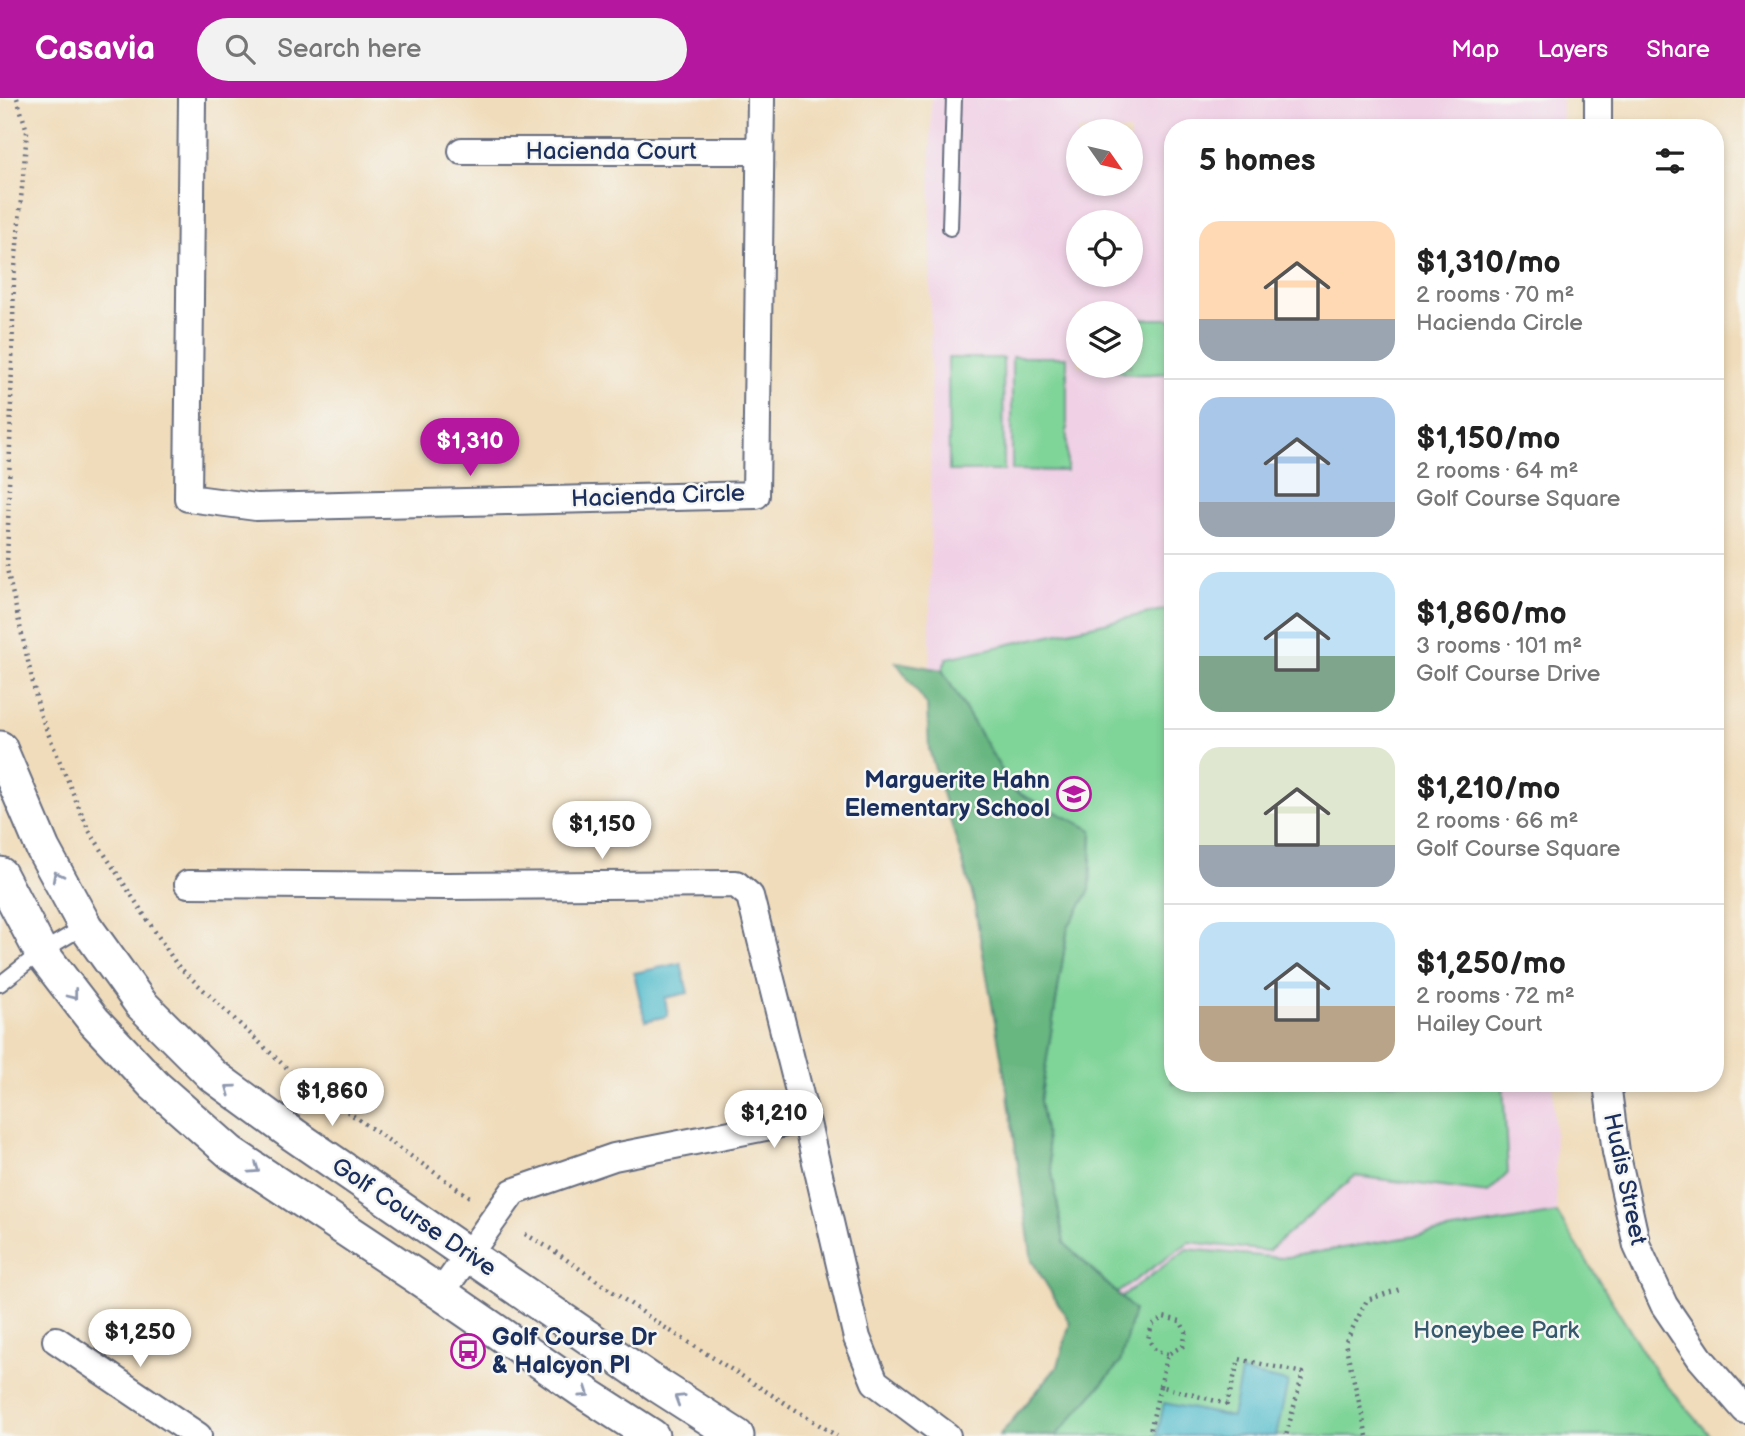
<!DOCTYPE html>
<html lang="en">
<head>
<meta charset="utf-8">
<style>
  body { margin:0; font-family:"Balsamiq Sans",sans-serif; background:#f2f2f2; color:#222; height:100vh; display:flex; flex-direction:column; font-size:26px; white-space:nowrap }
  * { box-sizing:border-box; margin:0 }
  p { font-size:23px; color:#767676 }
  .icon { flex:none; width:38px; height:38px; fill:none; stroke:currentColor; stroke-width:2; stroke-linecap:round; stroke-linejoin:round }
  .map { position:relative; flex:1; overflow:hidden }
  .details { position:absolute; left:1164px; top:21px; width:560px; height:973px; display:flex; flex-direction:column; background:#fff; border-radius:28px; box-shadow:0 4px 10px #0003 }
  .details>* { flex:none }
  .needle { width:46px; rotate:124deg }
  .controls { position:absolute; left:1066px; top:21px; display:grid; gap:14px }
  .controls a { display:grid; place-items:center; width:77px; height:77px; border-radius:50%; background:#fff; box-shadow:0 4px 10px #0003; font-size:35px }
  .price { position:absolute; translate:-50% -60px; padding:0 16px; border-radius:24px; background:#fff; color:#222; font-size:23px; line-height:46px; filter:drop-shadow(0 2px 4px #0008) }
  .price::after { content:''; position:absolute; left:50%; top:42px; width:21px; height:16px; margin-left:-10px; background:inherit; clip-path:polygon(0 0,100% 0,50% 100%) }
  .price.active { background:#b5179e; color:#fff }
  ul { padding:0; list-style:none }
  li { display:flex; align-items:center; gap:21px; height:175px; padding:0 35px }
  li+li { border-top:2px solid #e0e0e0 }
  li span { display:grid; place-items:center; flex:none; width:196px; height:140px; border-radius:21px; color:#555 }
  li>.icon { margin-inline-start:auto }
  span .icon { width:84px; height:84px; fill:#fffc; stroke-width:1 }
  li b { font-size:30px }
  h2 { display:flex; justify-content:space-between; align-items:center; height:84px; padding:0 35px; font-size:30px }
  header { display:flex; align-items:center; gap:42px; box-sizing:border-box; height:98px; padding:0 35px; background:#b5179e; color:#fff }
  header strong { font-size:33px }
  nav { display:flex; gap:38px; margin-inline-start:auto; font-size:24px }
  .search { width:490px; height:63px; background:#f2f2f2; display:flex; align-items:center; gap:18px; box-sizing:border-box; padding:0 24px; border-radius:38px; color:#767676; font-size:26px }
  .map>svg:first-child { display:block }
</style>
</head>
<body>
<header>
<strong>Casavia</strong>
<div class="search"><svg class="icon" aria-label="search" viewBox="0 0 24 24"><circle cx="10" cy="10" r="6"/><path d="M15 15l6 6"/></svg>Search here</div>
<nav><a>Map</a><a>Layers</a><a>Share</a></nav>
</header>
<div class="map">
<svg width="1745" height="1338" viewBox="0 0 1745 1338">
  <rect width="100%" height="100%" fill="#f6f6f2"/>
  <filter id="ink" filterUnits="userSpaceOnUse"><feTurbulence type="fractalNoise" baseFrequency=".0143" numOctaves="2"/><feDisplacementMap in="SourceGraphic" scale="14" xChannelSelector="R" yChannelSelector="G"/><feConvolveMatrix kernelMatrix="1 2 1 2 8 2 1 2 1" color-interpolation-filters="sRGB"/></filter>
  <filter id="wash" filterUnits="userSpaceOnUse"><feTurbulence type="fractalNoise" baseFrequency=".00686" numOctaves="4" result="noise"/><feDisplacementMap in="SourceGraphic" scale="28" xChannelSelector="R" yChannelSelector="G"/><feGaussianBlur stdDeviation="1.57" result="paint"/><feColorMatrix in="noise" values="0 0 0 0 0 0 0 0 0 0 0 0 0 0 0 0 0 1.4 0 .05"/><feComposite in="paint" operator="in"/></filter>
  <g filter="url(#wash)">
    <rect width="100%" height="100%" fill="#f0dcba"/>
    <path fill="#f0d0e5" fill-rule="evenodd" d="M931,0H1562V30H1172V985H1553L1557,1115L1281,1160L1187,1151L1111,1207L930,580ZM1078,33H1130V86H1078ZM1078,124H1130V177H1078ZM1078,215H1130V268H1078Z"/>
    <path fill="#7fd498" stroke="#4d827b" stroke-width="2" d="M1131,221H1172V275C1153,275 1125,281 1109,268H1130Z
      M1067,259V373L1012,372V259Z
      M948,260H1003L1004,373H949Z
      M1172,510V985H1503L1508,1075L1488,1095L1355,1078L1268,1153L1189,1144L1117,1195L1064,1145L1040,1003L1068,828L1090,792L1092,732L1014,693L942,572L947,560Z
      M1557,1115L1657,1276L1711,1338H1041L1111,1207L1187,1151L1281,1160Z"/>
    <path fill="#67b680" stroke="#41726f" stroke-width="2" d="M896,564L942,572L1014,693L1092,732L1090,792L1068,829L1040,1003L1064,1145L1134,1212L1120,1265L1056,1338H999L1058,1268L1070,1225L1032,1163L1008,997L973,799L929,651L927,607Z"/>
    <path fill="#4ebaca" stroke="#347494" stroke-width="2" d="M681,865L688,895L665,900L668,918L645,923L634,875Z
      M1241,1274L1288,1284L1276,1338H1157L1164,1305L1232,1319Z"/>
  </g>
  <g filter="url(#ink)">
    <g fill="none" stroke-linecap="round" stroke-linejoin="round">
      <g stroke="#666c7e" stroke-width="18">
        <path id="service" d="M950,130L954,0
          M0,886L41,854L85,828"/>
      </g>
      <g stroke="#666c7e" stroke-width="30">
        <path id="minor" d="M192,0L188,400L256,409L756,397L761,0
          M1598,0V30
          M462,53H760
          M188,786L446,788L736,786L750,798L806,1021
          M1607,985L1616,1054L1637,1148L1664,1207L1700,1260L1745,1312
          M441,1195L513,1094L614,1059L806,1021L857,1240L875,1284L947,1338
          M56,1242L198,1338"/>
      </g>
      <g stroke="#666c7e" stroke-width="37">
        <path id="tertiary" d="M0,650L43,751L85,828L141,906L212,977L294,1037L659,1288L737,1338
          M0,776L41,854L94,923L154,987L231,1055L441,1195L590,1298L652,1338"/>
      </g>
      <path stroke="#666c7e" stroke-width="4.5" stroke-dasharray="2 5" stroke-linecap="butt" d="M17,0L27,33L14,181L7,471L40,616L88,731L177,867L292,975L471,1100
        M525,1136L551,1151L661,1227L837,1338
        M1160,1288L1168,1256L1183,1248L1186,1234L1180,1223L1164,1219L1152,1227L1148,1241L1156,1253L1168,1256
        M1149,1338L1160,1288L1227,1306L1239,1261L1303,1275L1286,1338
        M1367,1338L1345,1245L1367,1202L1400,1191"/>
      <use href="#service" stroke="#fff" stroke-width="14"/>
      <use href="#minor" stroke="#fff" stroke-width="26"/>
      <use href="#tertiary" stroke="#fff" stroke-width="33"/>
    </g>
    <defs><path id="oneway-chevron" d="M-2-3.5L2.5 0L-2 3.5" fill="none" stroke-width="1.6" stroke-linecap="round" stroke-linejoin="round" transform="scale(1.75)"/></defs>
    <g stroke="#8d97ae">
      <use href="#oneway-chevron" transform="translate(57 778) rotate(-118)"/>
      <use href="#oneway-chevron" transform="translate(73 897) rotate(52)"/>
      <use href="#oneway-chevron" transform="translate(230 991) rotate(-144)"/>
      <use href="#oneway-chevron" transform="translate(255 1071) rotate(34)"/>
      <use href="#oneway-chevron" transform="translate(585 1295) rotate(34)"/>
      <use href="#oneway-chevron" transform="translate(679 1301) rotate(-148)"/>
    </g>
  </g>
  <defs>
    <g id="school-ring" transform="scale(1.75)"><circle r="9.5" fill="#f6f6f2" stroke="#b5179e" stroke-width="1.5"/><path d="M0-5L7-2L0 1L-7-2ZM-4 1L0 2.5L4 1V4Q0 6-4 4Z" fill="#b5179e"/></g>
    <g id="bus-ring" transform="scale(1.75)"><circle r="9.5" fill="#f6f6f2" stroke="#b5179e" stroke-width="1.5"/><path d="M-5-6H5V4H4V6H2V4H-2V6H-4V4H-5ZM-3.5-4V0h7V-4ZM-3.5 1.2v1.5H-2V1.2ZM2 1.2v1.5H3.5V1.2Z" fill="#b5179e"/></g>
  </defs>
  <g fill-rule="evenodd">
    <use href="#school-ring" x="1074" y="696"/>
    <use href="#bus-ring" x="468" y="1253"/>
  </g>
  <g text-anchor="middle" dominant-baseline="central" stroke-width="5" stroke-linejoin="round" paint-order="stroke">
    <g font-size="24" fill="#1b2f5e" stroke="#f6f6f2">
      <text x="611" y="53">Hacienda Court</text>
      <text transform="translate(658 398) rotate(-2)">Hacienda Circle</text>
      <text transform="translate(1625 1081) rotate(78)">Hudis Street</text>
      <text transform="translate(414 1119) rotate(34)">Golf Course Drive</text>
    </g>
    <g font-size="24" font-weight="bold" fill="#1b2f5e" stroke="#f6f6f2" text-anchor="end">
      <text x="1050" y="682">Marguerite Hahn<tspan x="1050" dy="28">Elementary School</tspan></text>
      <text x="492" y="1239" text-anchor="start">Golf Course Dr<tspan x="492" dy="28">&amp; Halcyon Pl</tspan></text>
    </g>
    <g font-size="24" fill="#34586c" stroke="#f6f6f2">
      <text x="1496" y="1232">Honeybee Park</text>
    </g>
  </g>
</svg>
<div class="controls">
<a><svg class="needle" viewBox="-14 -14 28 28"><path d="M0-13l5 13h-10z" fill="#e53935"/><path d="M0 13l5-13h-10z" fill="#767676"/></svg></a>
<a><svg class="icon" aria-label="locate" viewBox="0 0 24 24"><circle cx="12" cy="12" r="6"/><path d="M12 2v4M12 18v4M2 12h4M18 12h4"/></svg></a>
<a><svg class="icon" aria-label="layers" viewBox="0 0 24 24"><path d="M12 4l9 5-9 5-9-5zM3 14l9 5 9-5"/></svg></a>
</div>
<b class="price active" style="left:470px;top:380px">$1,310</b>
<b class="price" style="left:602px;top:763px">$1,150</b>
<b class="price" style="left:332px;top:1030px">$1,860</b>
<b class="price" style="left:774px;top:1052px">$1,210</b>
<b class="price" style="left:140px;top:1271px">$1,250</b>
<section class="details">
<h2>5 homes<svg class="icon" aria-label="filters" viewBox="0 0 24 24"><path d="M4 7h16M4 17h16"/><circle cx="9" cy="7" r="2"/><circle cx="15" cy="17" r="2"/></svg></h2>
<ul>
<li><span style="background:linear-gradient(#ffd9b3 70%,#9aa5b1 0)"><svg class="icon" aria-label="home" viewBox="0 0 24 24"><path d="M3 11l9-7 9 7M6 9v11h12V9"/></svg></span><div><b>$1,310/mo</b><p>2 rooms · 70 m²</p><p>Hacienda Circle</p></div></li>
<li><span style="background:linear-gradient(#a9c7e8 75%,#9aa5b1 0)"><svg class="icon" aria-label="home" viewBox="0 0 24 24"><path d="M3 11l9-7 9 7M6 9v11h12V9"/></svg></span><div><b>$1,150/mo</b><p>2 rooms · 64 m²</p><p>Golf Course Square</p></div></li>
<li><span style="background:linear-gradient(#bfe0f5 60%,#7fa58c 0)"><svg class="icon" aria-label="home" viewBox="0 0 24 24"><path d="M3 11l9-7 9 7M6 9v11h12V9"/></svg></span><div><b>$1,860/mo</b><p>3 rooms · 101 m²</p><p>Golf Course Drive</p></div></li>
<li><span style="background:linear-gradient(#dfe7d0 70%,#9aa5b1 0)"><svg class="icon" aria-label="home" viewBox="0 0 24 24"><path d="M3 11l9-7 9 7M6 9v11h12V9"/></svg></span><div><b>$1,210/mo</b><p>2 rooms · 66 m²</p><p>Golf Course Square</p></div></li>
<li><span style="background:linear-gradient(#bfe0f5 60%,#b9a48a 0)"><svg class="icon" aria-label="home" viewBox="0 0 24 24"><path d="M3 11l9-7 9 7M6 9v11h12V9"/></svg></span><div><b>$1,250/mo</b><p>2 rooms · 72 m²</p><p>Hailey Court</p></div></li>
</ul>
</section>
</div>
</body>
</html>
